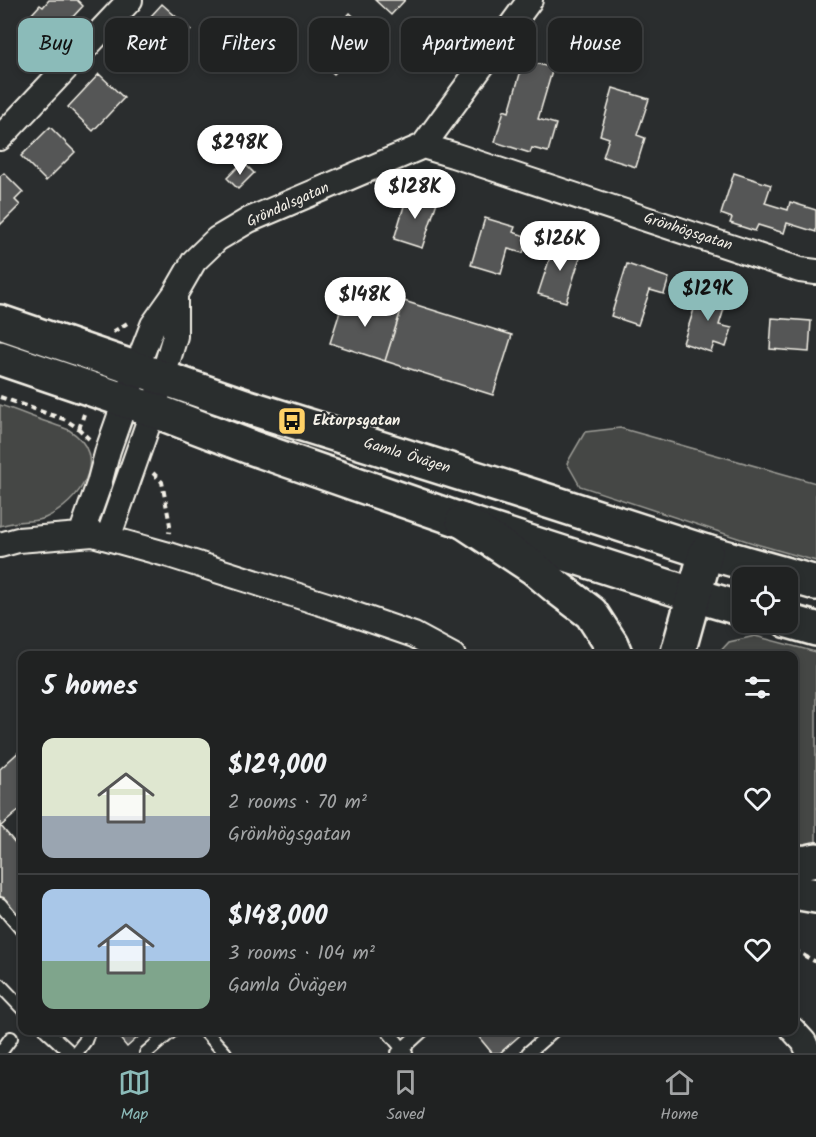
<!DOCTYPE html>
<html lang="en">
<head>
<meta charset="utf-8">
<style>
  body { margin:0; font-family:Kalam,sans-serif; background:#2d2f2f; color:#f1f3f6; height:100vh; display:flex; flex-direction:column; font-size:22px; white-space:nowrap }
  * { box-sizing:border-box; margin:0 }
  p { font-size:20px; color:#a2a4a5 }
  .icon { flex:none; width:33px; height:33px; fill:none; stroke:currentColor; stroke-width:2; stroke-linecap:round; stroke-linejoin:round }
  .map { position:relative; flex:1; overflow:hidden }
  .side { position:absolute; left:18px; top:651px; width:780px; height:384px; display:flex; flex-direction:column; background:#202222; border-radius:12px; box-shadow:0 3px 9px #0003,0 0 0 2px #3d3f40 }
  .side>* { flex:none }
  .top-card { position:absolute; left:18px; top:18px; width:780px; height:54px; display:flex; gap:12px }
  .controls { position:absolute; left:732px; top:567px; display:grid; gap:12px }
  .controls a { display:grid; place-items:center; width:66px; height:66px; border-radius:12px; background:#202222; box-shadow:0 3px 9px #0003,0 0 0 2px #3d3f40; font-size:30px }
  .price { position:absolute; translate:-50% -51px; padding:0 14px; border-radius:21px; background:#fff; color:#222; font-size:20px; line-height:39px; filter:drop-shadow(0 2px 3px #0008) }
  .price::after { content:''; position:absolute; left:50%; top:36px; width:18px; height:14px; margin-left:-9px; background:inherit; clip-path:polygon(0 0,100% 0,50% 100%) }
  .price.current { background:#8bbbb9; color:#111 }
  ul { padding:0; list-style:none }
  li { display:flex; align-items:center; gap:18px; height:150px; padding:0 24px }
  li+li { border-top:2px solid #3d3f40 }
  li span { display:grid; place-items:center; flex:none; width:168px; height:120px; border-radius:12px; color:#555 }
  li>.icon { margin-inline-start:auto }
  span .icon { width:72px; height:72px; fill:#fffc; stroke-width:1 }
  li b { font-size:26px }
  h2 { display:flex; justify-content:space-between; align-items:center; height:72px; padding:0 24px; font-size:26px }
  .pill { padding:0 21px; border-radius:12px; background:#202222; box-shadow:0 3px 9px #0003,0 0 0 2px #3d3f40; font-size:21px; line-height:54px }
  .pill.current { background:#8bbbb9; color:#111 }
  .menu { display:flex; justify-content:space-around; align-items:center; height:84px; border-top:2px solid #3d3f40; background:#202222; font-size:16px; color:#a2a4a5 }
  .menu a { display:grid; justify-items:center; gap:3px }
  .menu .current { color:#8bbbb9 }
  .map>svg:first-child { display:block }
</style>
</head>
<body>
<div class="map">
<svg width="816" height="1053" viewBox="0 0 816 1053">
  <rect width="100%" height="100%" fill="#2a2d2e"/>
  <filter id="ink" filterUnits="userSpaceOnUse"><feTurbulence type="fractalNoise" baseFrequency=".0167" numOctaves="2"/><feDisplacementMap in="SourceGraphic" scale="12" xChannelSelector="R" yChannelSelector="G"/><feConvolveMatrix kernelMatrix="1 2 1 2 8 2 1 2 1" color-interpolation-filters="sRGB"/></filter>
  <g filter="url(#ink)">
    <path fill="#444645" stroke="#9c9c96" stroke-width="1.5" d="M0,405C16,410 32,417 47,422C54,425 63,427 69,430C112,457 79,503 45,518C37,522 27,520 18,522C12,523 6,524 0,526Z
      M620,428L816,483V561L756,544L580,486L567,463L585,432Z
      M755,636L816,652V847H794V656H716L729,642Z"/>
    <path fill="#555756" stroke="#f4f1e8" stroke-width="1.5" d="M49,0H77L83,6L69,21L73,24L56,41L30,16L40,5L43,7Z
      M375,0H405L391,15Z
      M162,4L191,30L181,41L186,46L169,64L160,55L153,63L129,40Z
      M350,13L372,34L334,74L312,53Z
      M524,60L553,68L538,119L556,124L548,152L532,148L530,153L495,142L504,110L509,112Z
      M99,74L124,98L93,131L68,107Z
      M613,88L649,99L637,135L645,138L636,167L603,157L609,138L600,135Z
      M50,127L75,152L46,181L21,156Z
      M243,162L254,173L238,189L227,178Z
      M4,173L23,192L15,200L20,205L0,225V176Z
      M734,173L771,185L765,203L788,210L790,202L816,210V232L787,223L784,233L758,225L755,231L730,223L732,218L721,214Z
      M408,193L437,202L422,248L394,239Z
      M485,218L515,227L513,232L528,237L523,253L508,249L501,274L471,265Z
      M555,242L582,251L566,302L538,294Z
      M627,264L669,278L664,294L650,290L638,325L611,316Z
      M701,288L728,296L719,325L732,328L726,347L714,343L711,352L683,343Z
      M345,296L400,313L385,361L330,343Z
      M404,301L512,335L493,395L385,361Z
      M772,318L811,321L809,352L770,349Z
      M22,749V808L1,826L0,825V769Z
      M0,825L22,851V925L0,898Z
      M113,1030H146L127,1047Z
      M473,1030H526L500,1053H492Z"/>
    <g fill="none" stroke-linecap="round" stroke-linejoin="round">
      <g stroke="#f4f1e8" stroke-width="16">
        <path id="lane" d="M0,904L22,930
          M0,985L22,1008
          M46,1030L71,1053
          M204,1030L225,1053
          M387,1030L406,1053
          M0,1053L11,1038
          M76,1053L85,1041L89,1030
          M146,1053L173,1030
          M398,1053L423,1030
          M528,1053L554,1030"/>
      </g>
      <g stroke="#f4f1e8" stroke-width="28">
        <path id="street" d="M0,138L130,0
          M423,146L453,155L800,270L816,272
          M81,535L99,484L108,450L141,356L153,325L175,294L194,261L217,239L249,220L423,146L530,0
          M108,538L153,410L175,336V294
          M0,545L18,540L93,534L169,555L327,605L414,635L453,656
          M793,1030L804,1042L809,1053"/>
      </g>
      <g stroke="#f4f1e8" stroke-width="38">
        <path id="secondary" d="M0,322L248,407L520,492L706,552L816,583
          M0,358L153,410L250,447L463,521L694,595L742,609
          M788,621L816,629"/>
      </g>
      <g stroke="#f4f1e8" stroke-width="38">
        <path id="highway" d="M463,521L534,568L558,588L591,613L611,644L616,656
          M677,656L706,552
          M794,863L807,862L816,860
          M794,892L816,896"/>
      </g>
      <path stroke="#f4f1e8" stroke-width="4" stroke-dasharray="6 4.5" stroke-linecap="butt" d="M113,332L129,322
        M0,397L66,420L79,429L89,439
        M79,429L84,414
        M153,473L162,482L170,525L169,533
        M794,950L816,962"/>
      <use href="#lane" stroke="#2a2d2e" stroke-width="12"/>
      <use href="#street" stroke="#2a2d2e" stroke-width="24"/>
      <use href="#secondary" stroke="#2a2d2e" stroke-width="33"/>
      <use href="#highway" stroke="#2a2d2e" stroke-width="33"/>
    </g>
  </g>
  <defs>
    <g id="bus-square" transform="scale(1.5)"><rect x="-9" y="-9" width="18" height="18" rx="4" fill="#ffd166" stroke="#2a2d2e"/><path d="M-5-6H5V4H4V6H2V4H-2V6H-4V4H-5ZM-3.5-4V0h7V-4ZM-3.5 1.2v1.5H-2V1.2ZM2 1.2v1.5H3.5V1.2Z" fill="#111"/></g>
  </defs>
  <g fill-rule="evenodd">
    <use href="#bus-square" x="292" y="421"/>
  </g>
  <g text-anchor="middle" dominant-baseline="central" stroke-width="4.5" stroke-linejoin="round" paint-order="stroke">
    <g font-size="15" fill="#f4f1e8" stroke="#2a2d2e">
      <text transform="translate(288 205) rotate(-24)">Gröndalsgatan</text>
      <text transform="translate(688 232) rotate(18)">Grönhögsgatan</text>
      <text transform="translate(407 456) rotate(17)">Gamla Övägen</text>
    </g>
    <g font-size="15" font-weight="bold" fill="#f4f1e8" stroke="#2a2d2e" text-anchor="start">
      <text x="313" y="421">Ektorpsgatan</text>
    </g>
  </g>
</svg>
<div class="controls">
<a><svg class="icon" aria-label="locate" viewBox="0 0 24 24"><circle cx="12" cy="12" r="6"/><path d="M12 2v4M12 18v4M2 12h4M18 12h4"/></svg></a>
</div>
<b class="price" style="left:240px;top:176px">$298K</b>
<b class="price" style="left:415px;top:220px">$128K</b>
<b class="price" style="left:560px;top:272px">$126K</b>
<b class="price current" style="left:708px;top:322px">$129K</b>
<b class="price" style="left:365px;top:328px">$148K</b>
<div class="top-card">
<a class="pill current">Buy</a>
<a class="pill">Rent</a>
<a class="pill">Filters</a>
<a class="pill">New</a>
<a class="pill">Apartment</a>
<a class="pill">House</a>
</div>
<section class="side">
<h2>5 homes<svg class="icon" aria-label="filters" viewBox="0 0 24 24"><path d="M4 7h16M4 17h16"/><circle cx="9" cy="7" r="2"/><circle cx="15" cy="17" r="2"/></svg></h2>
<ul>
<li><span style="background:linear-gradient(#dfe7d0 65%,#9aa5b1 0)"><svg class="icon" aria-label="home" viewBox="0 0 24 24"><path d="M3 11l9-7 9 7M6 9v11h12V9"/></svg></span><div><b>$129,000</b><p>2 rooms · 70 m²</p><p>Grönhögsgatan</p></div><svg class="icon" aria-label="heart" viewBox="0 0 24 24"><path d="M12 20l-8-8c-3-5 5-10 8-4 3-6 11-1 8 4z"/></svg></li>
<li><span style="background:linear-gradient(#a9c7e8 60%,#7fa58c 0)"><svg class="icon" aria-label="home" viewBox="0 0 24 24"><path d="M3 11l9-7 9 7M6 9v11h12V9"/></svg></span><div><b>$148,000</b><p>3 rooms · 104 m²</p><p>Gamla Övägen</p></div><svg class="icon" aria-label="heart" viewBox="0 0 24 24"><path d="M12 20l-8-8c-3-5 5-10 8-4 3-6 11-1 8 4z"/></svg></li>
</ul>
</section>
</div>
<nav class="menu">
<a class="current"><svg class="icon" aria-label="map" viewBox="0 0 24 24"><path d="M3 6l6-2 6 2 6-2v14l-6 2-6-2-6 2zM9 4v14M15 6v14"/></svg>Map</a>
<a><svg class="icon" aria-label="saved" viewBox="0 0 24 24"><path d="M7 4h10v16l-5-4-5 4z"/></svg>Saved</a>
<a><svg class="icon" aria-label="home" viewBox="0 0 24 24"><path d="M3 11l9-7 9 7M6 9v11h12V9"/></svg>Home</a>
</nav>
</body>
</html>
